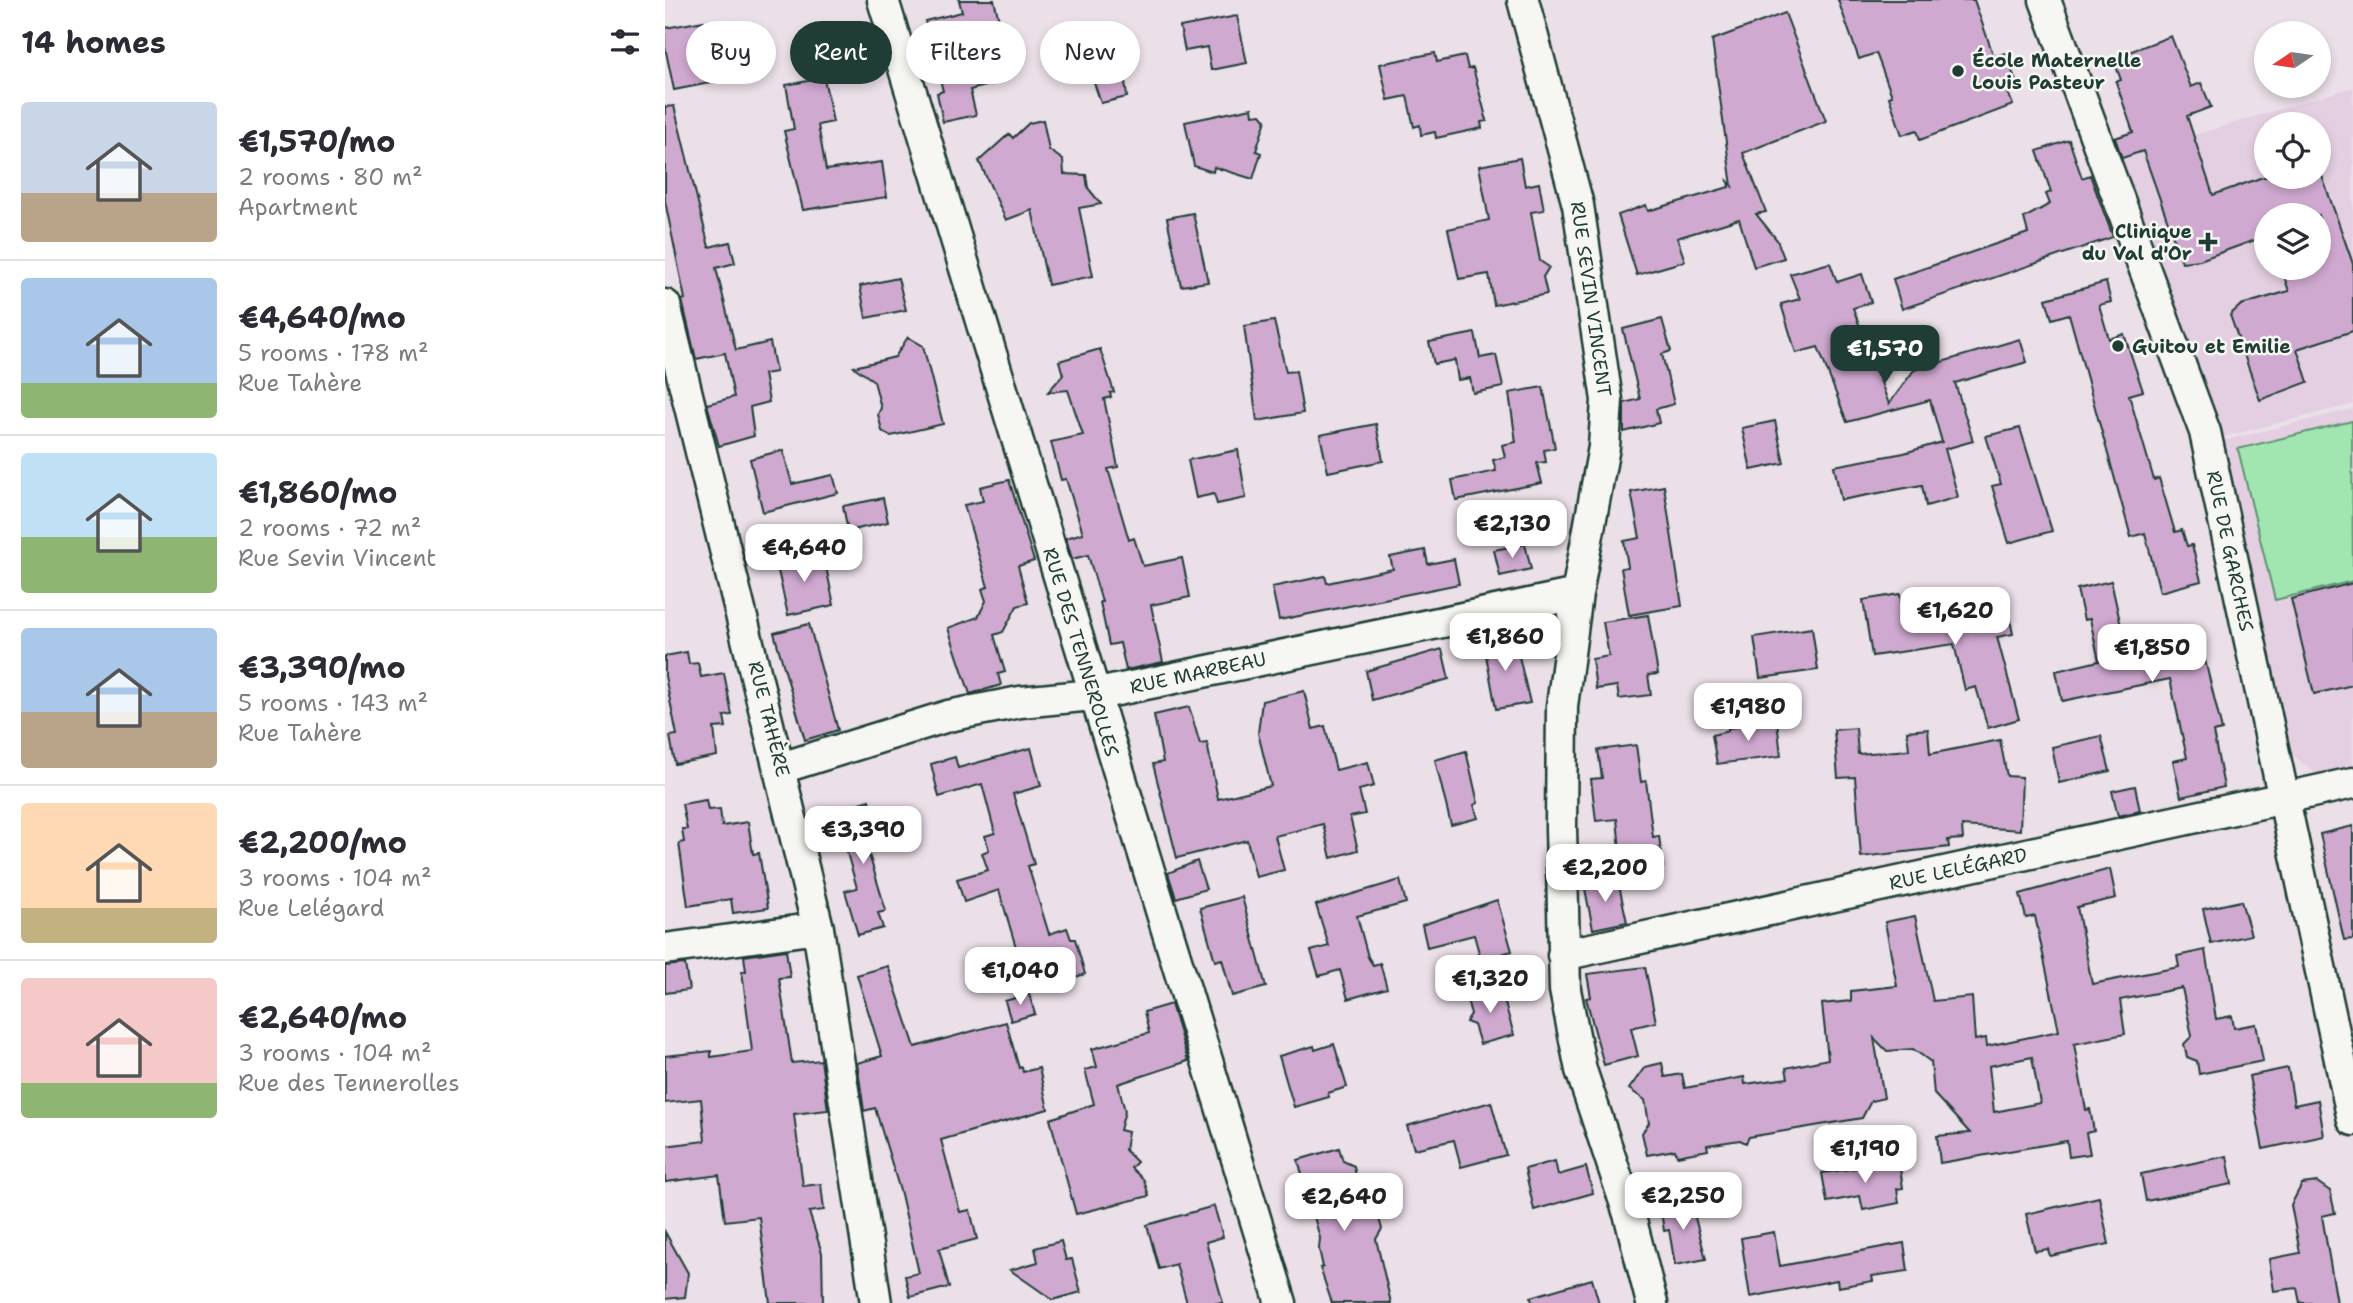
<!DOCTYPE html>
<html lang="en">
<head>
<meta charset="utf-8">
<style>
  body { margin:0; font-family:"Shantell Sans",sans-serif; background:#f2f2f3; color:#2b2b33; height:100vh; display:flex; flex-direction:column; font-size:26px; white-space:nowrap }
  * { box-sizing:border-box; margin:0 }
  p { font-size:23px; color:#7c7c81 }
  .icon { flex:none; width:38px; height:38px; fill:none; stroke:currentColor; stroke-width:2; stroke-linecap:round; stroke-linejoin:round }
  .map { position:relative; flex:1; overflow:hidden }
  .sheet { display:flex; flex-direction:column; background:#fff; width:665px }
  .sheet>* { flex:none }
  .banner { position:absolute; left:21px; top:21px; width:665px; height:63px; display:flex; gap:14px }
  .needle { width:46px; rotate:257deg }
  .buttons { position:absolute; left:1589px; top:21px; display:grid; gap:14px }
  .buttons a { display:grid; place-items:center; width:77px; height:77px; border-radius:50%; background:#fff; box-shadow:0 4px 10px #0003; font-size:35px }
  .price { position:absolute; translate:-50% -60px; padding:0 16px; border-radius:14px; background:#fff; color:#222; font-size:23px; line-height:46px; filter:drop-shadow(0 2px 4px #0008) }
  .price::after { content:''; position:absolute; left:50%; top:42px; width:21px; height:16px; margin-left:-10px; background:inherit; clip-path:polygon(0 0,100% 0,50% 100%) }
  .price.on { background:#1f3d34; color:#fff }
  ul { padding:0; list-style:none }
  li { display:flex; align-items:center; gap:21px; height:175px; padding:0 21px }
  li+li { border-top:2px solid #e1e1e2 }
  li span { display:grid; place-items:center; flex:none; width:196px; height:140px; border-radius:7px; color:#555 }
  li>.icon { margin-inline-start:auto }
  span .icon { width:84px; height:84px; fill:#fffc; stroke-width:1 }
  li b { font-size:30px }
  h2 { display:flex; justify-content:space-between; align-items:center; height:84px; padding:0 21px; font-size:30px }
  .pill { padding:0 24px; border-radius:32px; background:#fff; box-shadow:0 4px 10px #0003; font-size:24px; line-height:63px }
  .pill.on { background:#1f3d34; color:#fff }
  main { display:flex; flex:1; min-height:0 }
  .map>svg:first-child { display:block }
</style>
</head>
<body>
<main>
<section class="sheet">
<h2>14 homes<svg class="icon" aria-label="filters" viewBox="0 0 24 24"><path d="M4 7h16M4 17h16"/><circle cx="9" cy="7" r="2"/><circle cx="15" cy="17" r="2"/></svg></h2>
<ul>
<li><span style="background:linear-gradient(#c9d6e8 65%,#b9a48a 0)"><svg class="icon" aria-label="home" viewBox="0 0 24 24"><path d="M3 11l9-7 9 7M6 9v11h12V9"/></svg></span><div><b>€1,570/mo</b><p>2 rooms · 80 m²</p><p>Apartment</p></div></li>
<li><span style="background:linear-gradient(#a9c7e8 75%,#8fb573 0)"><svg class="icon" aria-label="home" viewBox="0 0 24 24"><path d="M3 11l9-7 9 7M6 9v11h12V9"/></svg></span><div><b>€4,640/mo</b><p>5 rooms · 178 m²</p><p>Rue Tahère</p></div></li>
<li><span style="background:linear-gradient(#bfe0f5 60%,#8fb573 0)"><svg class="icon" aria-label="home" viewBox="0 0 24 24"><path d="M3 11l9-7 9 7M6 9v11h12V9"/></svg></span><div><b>€1,860/mo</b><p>2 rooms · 72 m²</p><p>Rue Sevin Vincent</p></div></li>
<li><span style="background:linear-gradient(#a9c7e8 60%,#b9a48a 0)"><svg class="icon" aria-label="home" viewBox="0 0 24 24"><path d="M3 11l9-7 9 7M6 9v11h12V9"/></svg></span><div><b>€3,390/mo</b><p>5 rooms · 143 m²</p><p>Rue Tahère</p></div></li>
<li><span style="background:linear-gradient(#ffd9b3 75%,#c2b280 0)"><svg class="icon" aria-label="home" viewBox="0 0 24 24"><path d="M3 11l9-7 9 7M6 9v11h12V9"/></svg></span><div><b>€2,200/mo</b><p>3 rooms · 104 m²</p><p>Rue Lelégard</p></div></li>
<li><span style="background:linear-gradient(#f6c9c9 75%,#8fb573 0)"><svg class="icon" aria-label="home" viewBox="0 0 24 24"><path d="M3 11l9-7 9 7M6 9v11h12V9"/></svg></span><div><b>€2,640/mo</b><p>3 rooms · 104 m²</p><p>Rue des Tennerolles</p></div></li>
</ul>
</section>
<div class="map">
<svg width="1688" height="1303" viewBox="0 0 1688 1303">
  <rect width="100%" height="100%" fill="#ebdfe8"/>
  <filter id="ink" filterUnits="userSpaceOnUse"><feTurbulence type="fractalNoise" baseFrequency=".0143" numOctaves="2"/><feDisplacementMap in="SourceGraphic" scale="14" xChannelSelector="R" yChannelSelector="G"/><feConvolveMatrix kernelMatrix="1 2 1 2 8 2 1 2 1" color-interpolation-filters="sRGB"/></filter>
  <g filter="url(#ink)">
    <path fill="#e3cfe1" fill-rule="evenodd" d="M1688,87V404L1554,438L1454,158ZM1601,124H1654V177H1601ZM1601,215H1654V268H1601Z
      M1688,409V766L1652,774L1624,752L1557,441Z"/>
    <path fill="#a1e6b1" stroke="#609272" stroke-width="2" d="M1687,421L1688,581L1610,600L1573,449Z"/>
    <path fill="#d0a9d1" stroke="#1f3d34" stroke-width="2" fill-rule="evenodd" d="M294,0H329L335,24L340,22L347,52L323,57L329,84L305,90L311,115L278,122L272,93L278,91L260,21L297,12Z
      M1173,0H1309L1329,57L1340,53L1353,86L1342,90L1348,105L1255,140L1252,130L1237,135L1224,97L1227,96L1211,53L1194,59Z
      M1120,13L1161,121L1078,153L1101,212L1091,214L1112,240L1119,258L1089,267L1074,219L1012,238L1020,261L972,275L953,215L981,205L983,211L1064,187L1063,181L1067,186L1047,40Z
      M572,16L582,63L546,70L542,47L520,51L515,27Z
      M39,21L46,57L51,56L55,81L9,90L0,47V28Z
      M1506,36L1526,87L1536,83L1546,107L1522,116L1548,195L1598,177L1657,176L1688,264V331L1632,349L1643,382L1595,400L1565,315L1576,305L1624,291L1616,268H1654V215H1601V236L1535,260L1517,262L1478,151L1457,158L1450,138L1468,132L1451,82L1456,80L1448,58Z
      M464,37L470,62L458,65L462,97L436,103L425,71L401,76L396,53Z
      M770,53L772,62L800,56L803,69L808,68L822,121L816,122L817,128L771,138L770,132L756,135L755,125L749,127L742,96L723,100L715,64Z
      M159,78L168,122L153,125L161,170L217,162L222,197L138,210L119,131L129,129L121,85Z
      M9,106L44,247L65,242L70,263L51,268L71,350L105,342L111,372L99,374L104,402L85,407L89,436L54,446L42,404L69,397L60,353L31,359L17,300L20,299L0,201V107Z
      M587,108L588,115L596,114L601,120L591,151L596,153L588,179L549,167L548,172L529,166L520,122Z
      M378,120L384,150L398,160L399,174L421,175L423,188L436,204L414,208L428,276L383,285L367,210L341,220L314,161L344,134L348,138L364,123Z
      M1404,140L1417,178L1425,175L1448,237L1237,309L1228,279L1363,233L1359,218L1385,204L1381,194L1386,192L1372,151Z
      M855,158L860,186L874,183L879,210L866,212L875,261L884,267L878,277L882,294L829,305L824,274L794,279L783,229L824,220L814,166Z
      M528,213L543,282L516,286L502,218Z
      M1165,263L1172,282L1197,274L1206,302L1188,308L1224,404L1249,370L1355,339L1362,362L1290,383L1308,441L1280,449L1293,497L1261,506L1257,485L1176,500L1169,466L1239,453L1277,442L1265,400L1182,422L1153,347L1131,353L1116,304L1135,299L1125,274Z
      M233,278L241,310L201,318L195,286Z
      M1441,282L1446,302L1434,305L1444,339L1459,334L1478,391L1464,395L1489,480L1494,478L1510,532L1517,530L1522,546L1527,545L1536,581L1495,592L1480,533L1466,537L1404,314L1387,319L1381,299Z
      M997,319L1006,351L997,354L1009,404L991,409L994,423L959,432V403L975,399L958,329Z
      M609,321L621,372L631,371L638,413L592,421L579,326Z
      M810,333L815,358L831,355L838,387L808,393L805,378L793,380L790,360L769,364L764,342Z
      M243,337L258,346L278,424L226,436L217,431L213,414L216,408L209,381L189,367L230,357Z
      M435,349L449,392L445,393L446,397L439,399L453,467L443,469L464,540L469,538L478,566L517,558L525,597L486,605L498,662L461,670L455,643L444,645L435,602H437L423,555L407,559L401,538L418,533L401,479L396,480L386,442L418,435L403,390L383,392L398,375L394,361Z
      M878,387L890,448L879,450L881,462L872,463L877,483L791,500L787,480L831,471L828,460L840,457L837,445L851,442L844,393Z
      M1110,421L1119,463L1086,470L1077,428Z
      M711,424L718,461L663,472L655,435Z
      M1355,428L1387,531L1344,543L1327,486L1336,484L1321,436Z
      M118,450L127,484L168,475L173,493L98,512L85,459Z
      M573,450L581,498L552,504L549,494L531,498L523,460Z
      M344,480L369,561L353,566L363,603L352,606L338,632L329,635L340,672L333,674L336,685L305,694L283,628L313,617L321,601L317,589L323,587L299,505L318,501L315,487Z
      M999,486L1017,606L964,615L956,568L963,567L959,541L975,538L966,492Z
      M218,498L223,522L183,531L178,506Z
      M860,544L866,569L835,576L829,550Z
      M760,550L763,564L789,559L794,584L614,620L607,587L660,576L662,583L728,569L725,557Z
      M144,551L145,558L161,567L169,605L123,615L111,562Z
      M1446,581L1460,644L1464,643L1465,649L1525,635L1530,654L1538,652L1557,730L1548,732L1559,787L1516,797L1508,761L1522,758L1505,679L1397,701L1391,671L1434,661L1425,619L1419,620L1412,589Z
      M1688,583V685L1649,694L1626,599Z
      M1235,594L1240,630L1296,620L1293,605L1340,595L1348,634L1332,637L1354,719L1323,728L1311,687L1300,690L1289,644L1207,656L1198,600Z
      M983,615L993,674L983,675L986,695L954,699L952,686L931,689L927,659L944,656L938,622Z
      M144,624L173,730L140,740L109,633Z
      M1147,628L1153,670L1095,678L1089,637Z
      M843,633L846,650L852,648L865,703L831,709L818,639Z
      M777,649L784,679L707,700L701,671Z
      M22,652L24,664L33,663L36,677L59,673L67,715L59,716L61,727L49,728L52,756L10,764L5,736L12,735L0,676V656Z
      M639,691L648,729L660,726L671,770L703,762L709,786L694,790L700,814L685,817L693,850L666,858L658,824L610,836L619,870L591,877L582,840L512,858L488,764L498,762L489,715L524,707L535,744L542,743L553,799L606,786L593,733L597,701Z
      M1112,721L1116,756L1052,764L1047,735L1063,731V728Z
      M1191,728L1193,754L1244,750L1242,731L1263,729L1265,754L1335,740L1342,776L1357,777L1355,830L1297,826L1298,839L1283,840L1284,847L1196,857L1190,777L1173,778L1169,730Z
      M1436,736L1445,771L1394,783L1387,747Z
      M971,745L976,782L981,781L988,837L994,836L998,867L957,871L952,819L931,821L926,779L937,778L933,750Z
      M366,748L376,786L348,794L369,864L363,866L384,934L402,928L406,939H410L420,974L364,991L334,890L299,902L292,879L323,870L317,853L324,850L320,836L330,833L317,784L274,797L266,764L290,757L293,768Z
      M801,751L813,803L809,805L813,818L786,825L770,760Z
      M1470,786L1475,811L1453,816L1447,791Z
      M41,800L43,810L55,809L57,826L83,822L88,854L94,853L103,908L68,913L66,899L23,906L14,843L19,842L17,829H22L17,804Z
      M204,800L218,847L203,851L221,911L213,913L218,928L193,935L180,891L192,888L175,828L180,827L175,809Z
      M1688,826V939L1679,940L1655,834Z
      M532,861L541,889L511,898L503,873Z
      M1445,869L1451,898L1412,907L1427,984L1514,967L1512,956L1540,950L1551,1019L1567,1016L1569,1028L1591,1024L1598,1061L1534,1074L1532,1061L1522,1057L1519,1044L1527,1036L1517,988L1455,1000L1460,1034L1409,1044L1421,1110L1425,1109L1429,1131L1421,1133L1425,1154L1404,1157L1402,1141L1275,1163L1272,1136L1305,1133L1269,1094L1266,1062L1248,1049L1222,1051L1209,1038L1219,1098L1206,1101L1197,1118L1084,1137L1081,1143L1075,1140L1042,1145L1043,1150L1012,1156L1010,1150L982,1155L977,1133L984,1123L980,1100L964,1089L980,1067L997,1063L1000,1077L1017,1074L1020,1088L1079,1077L1080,1084L1123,1078L1121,1068L1163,1059L1157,1004L1186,1001V991L1232,986L1220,922L1250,916L1268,1001L1307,997L1310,1040L1321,1038L1322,1046L1394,1031L1370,916L1361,918L1355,894ZM1367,1057L1375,1103L1329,1112L1324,1066Z
      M735,880L741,903L692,916L703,957L708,965L715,963L722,988L683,999L675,970L654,976L646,951L664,946L651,905Z
      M953,881L962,922L928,929L919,884Z
      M577,897L601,987L567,996L557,959L550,961L535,908Z
      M832,900L847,951L816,960L809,935L762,947L757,925Z
      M1576,901L1586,935L1546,944L1538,909Z
      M121,950L125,977L114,978L127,1063L156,1060L163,1110L129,1114L138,1186L156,1184L159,1210L144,1212L157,1253L158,1303H105L94,1217L60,1221L54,1175L0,1182V1146L40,1141L36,1099L0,1103V1056L46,1051V1057L87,1051L77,971H81L79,956Z
      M20,964L24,990L0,993V966Z
      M223,966L250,1047L341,1022L354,1068L357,1067L358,1072L374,1068L383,1109L276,1140L295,1212L305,1210L312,1239L274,1249L284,1287L245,1297L240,1276L254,1273L236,1194L210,1108L199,1111L192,1063L217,1056L192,975Z
      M980,967L991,1022L966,1028L973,1056L939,1065L921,998L926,997L922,974Z
      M835,986L849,1035L815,1044L809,1025L801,1022L806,1014L801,996Z
      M364,994L370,1014L346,1021L340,1001Z
      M506,1004L523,1061L453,1084L460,1111L455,1130L463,1132L460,1150L472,1162L466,1168L479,1180L484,1196L411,1214L385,1119L429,1104L420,1070L432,1067L427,1049L484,1033L479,1012Z
      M669,1044L682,1087L663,1093L664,1097L629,1107L614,1056L649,1046L650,1050Z
      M1623,1068L1629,1105L1653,1100L1659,1136L1598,1149L1584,1076Z
      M826,1102L841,1155L796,1167L789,1140L749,1149L742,1126Z
      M674,1148L678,1161L689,1166L691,1176L670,1219L711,1208L717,1229L711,1239L726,1303H667L655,1268L658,1267L654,1249L655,1238L633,1160Z
      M1562,1156L1567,1184L1481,1201L1476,1174Z
      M890,1161L893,1175L921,1167L928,1193L869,1210L860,1169Z
      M1234,1162L1238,1188L1232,1189L1234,1203L1198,1210L1195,1196L1162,1202L1157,1173Z
      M1652,1182L1665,1191L1670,1213L1657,1216L1672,1303H1635L1632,1288L1609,1291L1604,1259L1635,1253L1626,1205L1637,1184Z
      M1434,1197L1444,1244L1385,1256L1383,1249L1370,1251L1361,1214Z
      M1025,1199L1041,1259L1010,1265L1004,1230L999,1231L995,1205Z
      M549,1206L558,1237L541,1242L558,1303H522L511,1264L494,1269L482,1225Z
      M0,1232L23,1273L20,1297L0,1299Z
      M1109,1232L1115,1266L1239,1243L1243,1271L1207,1276L1208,1281L1173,1287L1172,1280L1085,1297L1076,1238Z
      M396,1241L401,1260L407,1259L416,1292L388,1300L345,1270L373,1262L370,1248Z
      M927,1279L934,1303H867L866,1297Z"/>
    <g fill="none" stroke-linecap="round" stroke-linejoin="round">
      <g stroke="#1f3d34" stroke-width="35">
        <path id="street" d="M218,0L616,1303
          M858,0L913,205L942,400L939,447L912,594L897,706L896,828L900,990L916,1070L965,1217L987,1303
          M1380,0L1540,432L1688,1120
          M0,305L153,928L211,1303
          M116,768L283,716L355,702L428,695L912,594
          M0,949L153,928
          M898,955L1688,783"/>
      </g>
      <use href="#street" stroke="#f6f6f2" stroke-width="30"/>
    </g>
  </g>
  <g fill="#1f3d34" stroke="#f6f6f2" stroke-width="2.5">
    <circle cx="1293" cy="71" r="7"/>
    <path d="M1539.5 231.5h7v7h7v7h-7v7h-7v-7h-7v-7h7z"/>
    <circle cx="1453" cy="346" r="7"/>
  </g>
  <g text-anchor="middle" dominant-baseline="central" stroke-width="5" stroke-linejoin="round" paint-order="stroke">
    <g font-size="19" font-weight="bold" fill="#1f3d34" stroke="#f6f6f2" text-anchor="start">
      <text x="1307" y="60">École Maternelle<tspan x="1307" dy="22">Louis Pasteur</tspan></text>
      <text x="1527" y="231" text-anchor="end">Clinique<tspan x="1527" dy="22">du Val d'Or</tspan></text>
      <text x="1467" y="346">Guitou et Emilie</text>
    </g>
    <g font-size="19" fill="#1f3d34" stroke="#f6f6f2">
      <text transform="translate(926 299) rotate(82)">RUE SEVIN VINCENT</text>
      <text transform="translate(1565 551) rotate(78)">RUE DE GARCHES</text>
      <text transform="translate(416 652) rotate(73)">RUE DES TENNEROLLES</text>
      <text transform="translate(533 673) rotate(-12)">RUE MARBEAU</text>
      <text transform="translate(104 719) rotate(76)">RUE TAHÈRE</text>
      <text transform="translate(1293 869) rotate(-12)">RUE LELÉGARD</text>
    </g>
  </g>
</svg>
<div class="buttons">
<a><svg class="needle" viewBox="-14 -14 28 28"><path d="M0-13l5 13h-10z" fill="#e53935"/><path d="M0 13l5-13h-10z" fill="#7c7c81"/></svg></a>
<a><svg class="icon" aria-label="locate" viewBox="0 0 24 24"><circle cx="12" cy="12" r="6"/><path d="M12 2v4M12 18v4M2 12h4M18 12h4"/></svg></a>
<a><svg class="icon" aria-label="layers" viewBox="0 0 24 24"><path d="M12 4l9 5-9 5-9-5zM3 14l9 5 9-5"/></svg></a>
</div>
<b class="price on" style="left:1220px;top:385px">€1,570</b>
<b class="price" style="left:847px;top:560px">€2,130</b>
<b class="price" style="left:139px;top:584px">€4,640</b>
<b class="price" style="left:1290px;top:647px">€1,620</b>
<b class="price" style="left:840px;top:673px">€1,860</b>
<b class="price" style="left:1487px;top:684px">€1,850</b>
<b class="price" style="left:1083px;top:743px">€1,980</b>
<b class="price" style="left:198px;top:866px">€3,390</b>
<b class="price" style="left:940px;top:904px">€2,200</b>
<b class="price" style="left:355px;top:1007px">€1,040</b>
<b class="price" style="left:825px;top:1015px">€1,320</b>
<b class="price" style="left:1200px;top:1185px">€1,190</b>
<b class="price" style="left:1018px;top:1232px">€2,250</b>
<b class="price" style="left:679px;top:1233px">€2,640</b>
<div class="banner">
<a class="pill">Buy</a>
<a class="pill on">Rent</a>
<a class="pill">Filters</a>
<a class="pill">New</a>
</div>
</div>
</main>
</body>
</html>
